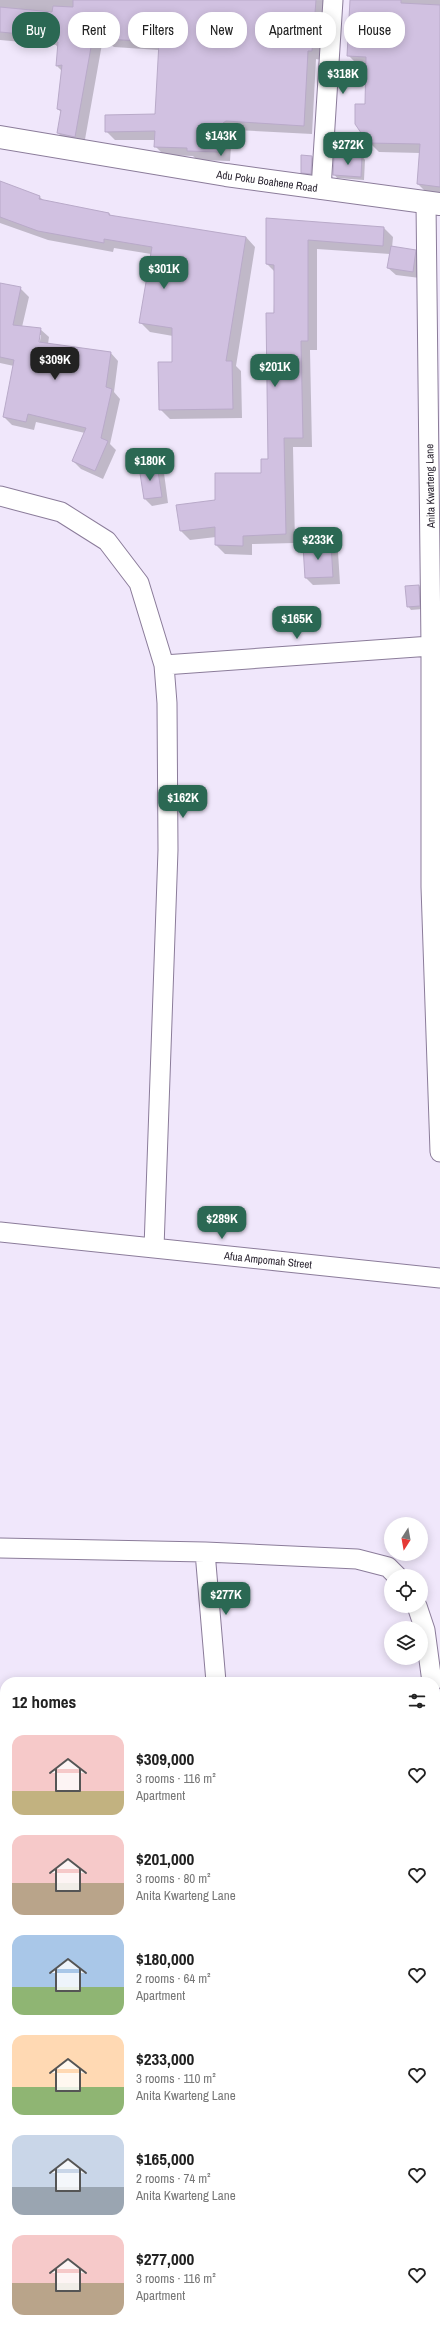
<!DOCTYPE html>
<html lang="en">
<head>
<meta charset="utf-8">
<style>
  body { margin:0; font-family:"Archivo Narrow",sans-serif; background:#f2f2f2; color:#222; height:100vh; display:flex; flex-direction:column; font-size:15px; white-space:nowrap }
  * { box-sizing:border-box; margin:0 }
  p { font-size:13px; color:#767676 }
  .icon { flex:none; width:22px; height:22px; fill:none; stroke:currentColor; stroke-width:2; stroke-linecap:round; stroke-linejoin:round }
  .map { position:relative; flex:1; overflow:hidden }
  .details { position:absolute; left:0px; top:1677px; width:440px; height:656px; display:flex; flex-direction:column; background:#fff; border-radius:16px 16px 0 0; box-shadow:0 2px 10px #0003 }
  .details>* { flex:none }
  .hud { position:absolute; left:12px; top:12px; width:416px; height:36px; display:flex; gap:8px }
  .needle { width:26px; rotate:191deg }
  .fabs { position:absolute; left:384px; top:1517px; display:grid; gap:8px }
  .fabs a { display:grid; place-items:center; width:44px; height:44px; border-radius:50%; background:#fff; box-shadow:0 2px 10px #0003; font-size:20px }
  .price { position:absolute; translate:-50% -34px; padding:0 9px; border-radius:8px; background:#2b6853; color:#fff; font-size:13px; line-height:26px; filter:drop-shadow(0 1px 2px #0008) }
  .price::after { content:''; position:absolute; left:50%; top:24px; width:12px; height:9px; margin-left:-6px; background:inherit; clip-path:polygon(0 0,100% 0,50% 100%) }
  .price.selected { background:#222; color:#fff }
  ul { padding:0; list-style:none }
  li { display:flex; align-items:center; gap:12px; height:100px; padding:0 12px }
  li span { display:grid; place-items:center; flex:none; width:112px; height:80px; border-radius:12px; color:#555 }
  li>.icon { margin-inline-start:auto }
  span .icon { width:48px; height:48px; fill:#fffc; stroke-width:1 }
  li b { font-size:17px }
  h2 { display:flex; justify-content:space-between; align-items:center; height:48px; padding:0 12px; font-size:17px }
  .tag { padding:0 14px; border-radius:16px; background:#fff; box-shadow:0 2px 10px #0003; font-size:14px; line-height:36px }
  .tag.selected { background:#2b6853; color:#fff }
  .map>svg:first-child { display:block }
</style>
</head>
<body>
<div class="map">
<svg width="440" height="2333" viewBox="0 0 440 2333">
  <rect width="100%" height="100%" fill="#f0e7fb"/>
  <path fill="#0003" fill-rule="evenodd" d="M0,0H325L321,60L316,59L312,134L235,130L232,132L230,161L197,160L193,156L164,155L155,146V140H115L106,131L156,115L159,50L114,47L111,45L102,44L84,145L67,142L58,133L61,112L58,109L62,71L57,66L58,48L56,45L0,40Z
    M351,0H440V194L427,193L418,184L420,153L379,152L369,142L366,105L367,65L357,64L348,55Z
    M362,156L365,160L364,180L337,178L334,174Z
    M312,157L315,160L314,177L305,176L302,172Z
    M0,182L39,196L44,201L109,213L112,217L246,237L255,247L236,366L241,371L242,418L170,419L160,409L173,363V336L150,332L140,322L151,254L114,248L113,252L48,240L0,223Z
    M267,219L384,228L393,237L392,248L415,251L422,258L420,278L396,275L388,268L390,254L317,249V350H310L312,447H293L295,543L252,544V555L225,554L216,545V537L190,540L181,531L216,501L262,474L269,460L275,272L267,264Z
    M0,284L20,288L29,297L22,327L40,329L49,337L48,344L110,352L118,361L114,392L120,399L110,444L116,450L103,479L81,469L73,461L85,433L36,422L34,430L12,425L4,417L14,366L0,363ZM39,335H41L39,347Z
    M156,466L164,473L168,503L152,506L145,499Z
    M331,545L338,552L340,584L313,585L306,578L304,547Z
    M419,586L422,589L423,609L411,610L408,606Z"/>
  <path fill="#d1c1e1" stroke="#b9aac9" d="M73,0H316L312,51H308L304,126L226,121L223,123L221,152L187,151V148L154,147L155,131L105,132V115L155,114L159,42L104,39V36H93L75,137L57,133L61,110L57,109L62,65L56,66L58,42L51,41V37L0,32V7L52,12L53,6L73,7Z
    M350,0H401V3L440,5V187L417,184L420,144L368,143L355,124V104H365L366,57L347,56Z
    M342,154L362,155L361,177L333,175L334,157H342Z
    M301,155L312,156L311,174L301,173Z
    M0,181L40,196L39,199L109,213V215L246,237L226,361H232L233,409L159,410L158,362H172V328L139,323L152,247L104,239V243L38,231L0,217Z
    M266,218L384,227L383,246L308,240V341H301L303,438H284L286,534L243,536V546L215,545V527L180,531L176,505L215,500V473H261V459H268L266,313H274V265L266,264Z
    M391,246L416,250L413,272L387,268Z
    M0,283L21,287L13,325L41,328L39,342L111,352L106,387L112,389L101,438L108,441L95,471L72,461L86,428L28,414L26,422L3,417L14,360L0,357Z
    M157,465L162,497L144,499L139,467Z
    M331,544L333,577L305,578L303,546Z
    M419,585L420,606L407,607L405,586Z"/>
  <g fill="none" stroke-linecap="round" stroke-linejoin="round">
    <g stroke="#8b7c9a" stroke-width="21">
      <path id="street" d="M321,189L333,0
        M426,203L431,646V887L440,1152
        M0,496L61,512L107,541L139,583L164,665L167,703L168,850L154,1248
        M164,665L431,646
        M0,1232L440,1278
        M0,1548L205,1552L357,1559L388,1567L397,1576
        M205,1552L216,1682
        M417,1606L425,1630L432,1682
        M435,1713L440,1768
        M0,1802L5,1803
        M435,2060H440
        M0,2062H5
        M270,2333L271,2328"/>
    </g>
    <g stroke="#8b7c9a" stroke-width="24">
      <path id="secondary" d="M0,137L226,175L440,204"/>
    </g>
    <use href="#street" stroke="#fff" stroke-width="19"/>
    <use href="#secondary" stroke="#fff" stroke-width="22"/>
  </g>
  <g text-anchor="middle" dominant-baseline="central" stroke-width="3" stroke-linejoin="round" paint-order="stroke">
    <g font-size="11" fill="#2a2430" stroke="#fff">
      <text transform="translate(267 181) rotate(8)">Adu Poku Boahene Road</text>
      <text transform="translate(430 486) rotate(-91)">Anita Kwarteng Lane</text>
      <text transform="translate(268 1260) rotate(6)">Afua Ampomah Street</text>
    </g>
  </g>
</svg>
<div class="fabs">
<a><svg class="needle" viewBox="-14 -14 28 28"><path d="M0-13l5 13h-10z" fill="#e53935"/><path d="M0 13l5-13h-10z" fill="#767676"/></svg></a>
<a><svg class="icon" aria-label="locate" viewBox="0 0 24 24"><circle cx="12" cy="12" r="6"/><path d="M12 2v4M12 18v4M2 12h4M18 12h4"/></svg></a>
<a><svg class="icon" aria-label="layers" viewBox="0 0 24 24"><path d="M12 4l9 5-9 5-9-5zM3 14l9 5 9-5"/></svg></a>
</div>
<b class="price" style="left:343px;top:95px">$318K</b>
<b class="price" style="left:221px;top:157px">$143K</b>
<b class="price" style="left:348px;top:166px">$272K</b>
<b class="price" style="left:164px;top:290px">$301K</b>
<b class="price selected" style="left:55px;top:381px">$309K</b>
<b class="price" style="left:275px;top:388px">$201K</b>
<b class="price" style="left:150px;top:482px">$180K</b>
<b class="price" style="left:318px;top:561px">$233K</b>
<b class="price" style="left:297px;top:640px">$165K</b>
<b class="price" style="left:183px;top:819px">$162K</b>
<b class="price" style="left:222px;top:1240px">$289K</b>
<b class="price" style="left:226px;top:1616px">$277K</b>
<div class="hud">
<a class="tag selected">Buy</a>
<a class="tag">Rent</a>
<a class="tag">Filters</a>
<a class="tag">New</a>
<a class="tag">Apartment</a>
<a class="tag">House</a>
</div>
<section class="details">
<h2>12 homes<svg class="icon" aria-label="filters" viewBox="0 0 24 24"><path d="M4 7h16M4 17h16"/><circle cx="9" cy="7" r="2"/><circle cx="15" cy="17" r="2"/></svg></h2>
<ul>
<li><span style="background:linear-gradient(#f6c9c9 70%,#c2b280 0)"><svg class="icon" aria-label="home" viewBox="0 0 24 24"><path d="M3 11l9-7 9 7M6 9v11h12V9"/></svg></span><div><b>$309,000</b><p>3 rooms · 116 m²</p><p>Apartment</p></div><svg class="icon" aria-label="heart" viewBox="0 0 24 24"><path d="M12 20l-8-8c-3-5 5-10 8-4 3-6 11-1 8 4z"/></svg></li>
<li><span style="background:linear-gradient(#f6c9c9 60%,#b9a48a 0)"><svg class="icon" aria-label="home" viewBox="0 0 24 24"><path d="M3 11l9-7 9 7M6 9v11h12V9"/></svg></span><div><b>$201,000</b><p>3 rooms · 80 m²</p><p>Anita Kwarteng Lane</p></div><svg class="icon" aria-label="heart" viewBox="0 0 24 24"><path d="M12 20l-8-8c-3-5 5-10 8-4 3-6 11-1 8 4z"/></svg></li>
<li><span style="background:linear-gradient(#a9c7e8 65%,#8fb573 0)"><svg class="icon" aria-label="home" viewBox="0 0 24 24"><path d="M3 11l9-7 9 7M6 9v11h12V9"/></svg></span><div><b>$180,000</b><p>2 rooms · 64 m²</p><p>Apartment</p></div><svg class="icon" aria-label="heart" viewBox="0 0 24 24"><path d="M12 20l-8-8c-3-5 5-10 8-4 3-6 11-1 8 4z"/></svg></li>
<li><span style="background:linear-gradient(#ffd9b3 65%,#8fb573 0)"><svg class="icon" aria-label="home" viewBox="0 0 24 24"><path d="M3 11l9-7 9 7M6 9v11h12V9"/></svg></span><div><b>$233,000</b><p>3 rooms · 110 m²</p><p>Anita Kwarteng Lane</p></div><svg class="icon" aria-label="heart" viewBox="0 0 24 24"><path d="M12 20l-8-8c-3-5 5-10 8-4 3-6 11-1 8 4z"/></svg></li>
<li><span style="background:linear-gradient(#c9d6e8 65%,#9aa5b1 0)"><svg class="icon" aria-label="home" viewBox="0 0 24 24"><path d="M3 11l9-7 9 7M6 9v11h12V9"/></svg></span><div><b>$165,000</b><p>2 rooms · 74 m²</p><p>Anita Kwarteng Lane</p></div><svg class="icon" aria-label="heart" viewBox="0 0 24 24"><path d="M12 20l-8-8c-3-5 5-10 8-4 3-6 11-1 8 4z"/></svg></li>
<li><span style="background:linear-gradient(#f6c9c9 60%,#b9a48a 0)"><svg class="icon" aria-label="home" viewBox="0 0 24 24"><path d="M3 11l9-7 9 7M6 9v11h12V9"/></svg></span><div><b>$277,000</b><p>3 rooms · 116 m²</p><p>Apartment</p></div><svg class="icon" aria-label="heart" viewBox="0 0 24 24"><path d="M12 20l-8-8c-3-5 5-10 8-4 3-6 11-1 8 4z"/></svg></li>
</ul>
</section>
</div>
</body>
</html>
